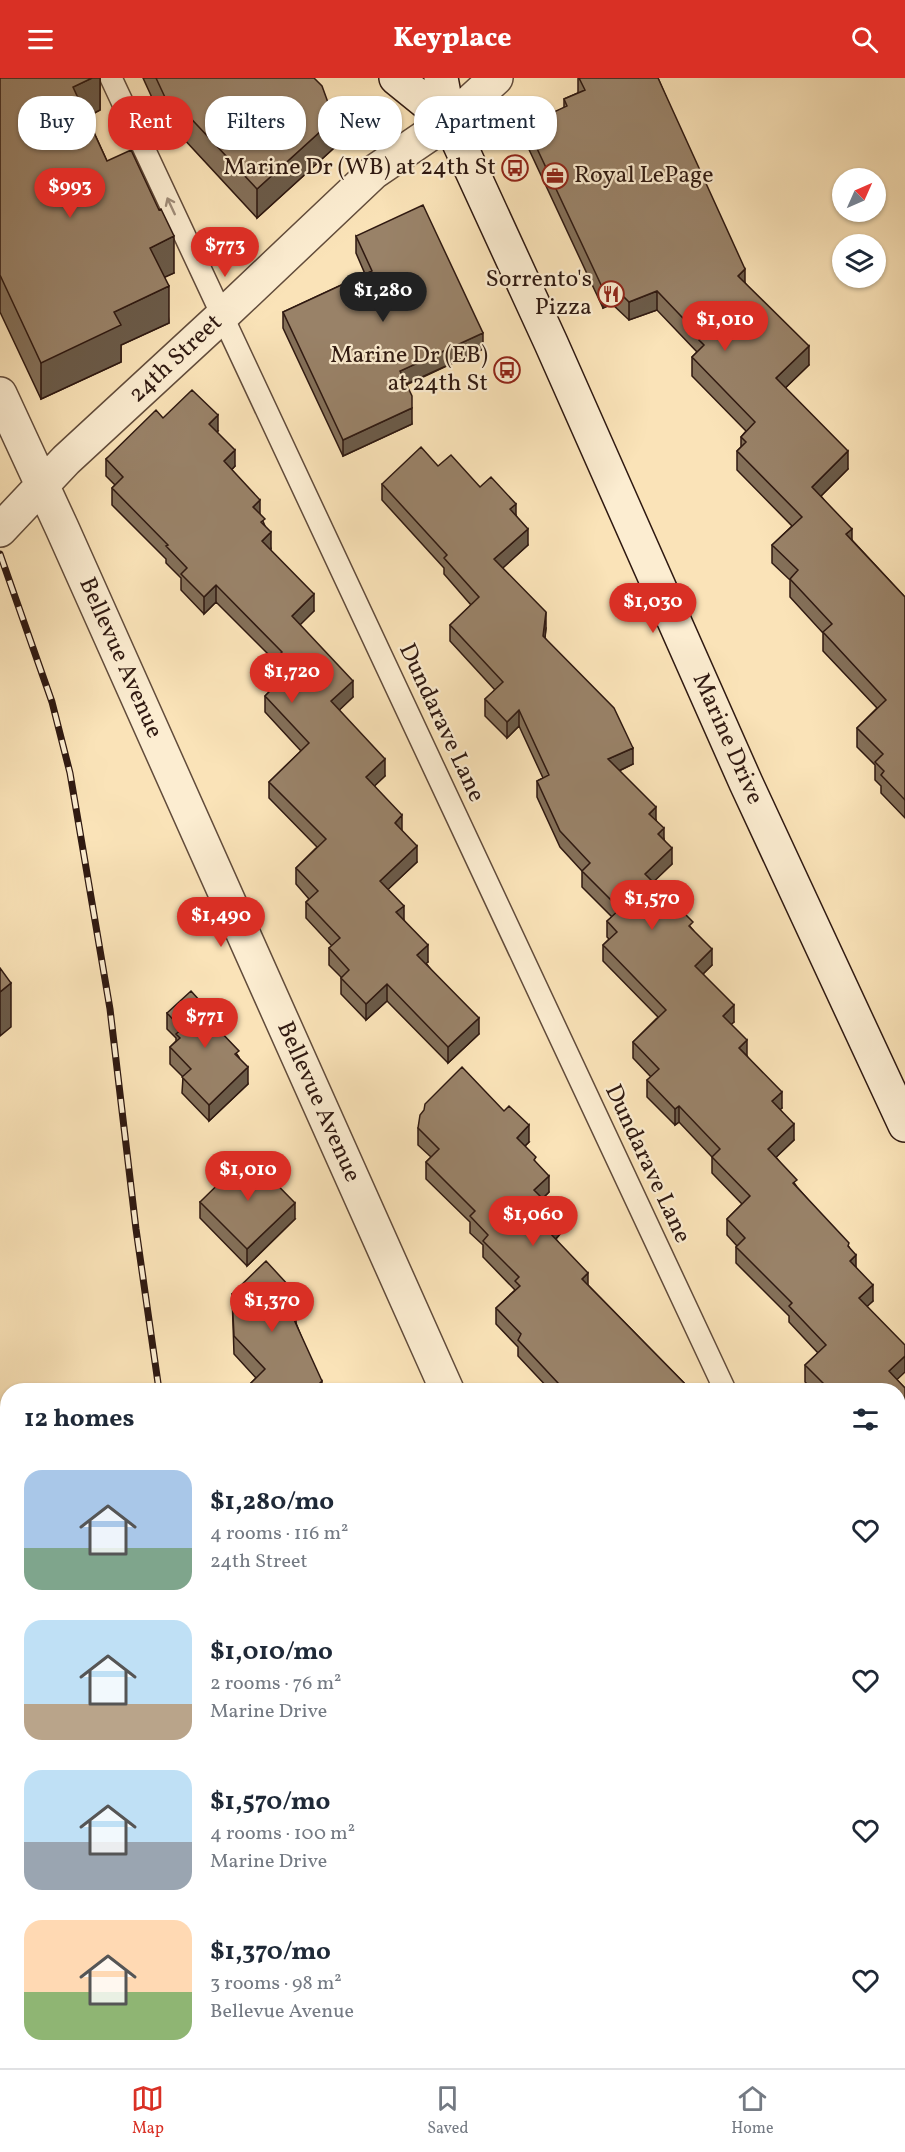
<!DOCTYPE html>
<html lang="en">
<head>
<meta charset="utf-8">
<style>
  body { margin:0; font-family:Vollkorn,serif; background:#f2f2f3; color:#1f2937; height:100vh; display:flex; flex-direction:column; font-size:22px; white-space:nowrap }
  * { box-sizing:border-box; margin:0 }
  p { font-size:20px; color:#747a83 }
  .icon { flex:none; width:33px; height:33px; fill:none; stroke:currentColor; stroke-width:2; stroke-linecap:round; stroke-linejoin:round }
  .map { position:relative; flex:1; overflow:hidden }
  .panel { position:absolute; left:0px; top:1305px; width:906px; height:686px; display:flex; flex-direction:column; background:#fff; border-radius:24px 24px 0 0; box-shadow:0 2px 4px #0004 }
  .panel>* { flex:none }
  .banner { position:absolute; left:18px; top:18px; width:600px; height:54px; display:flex; gap:12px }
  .needle { width:39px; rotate:45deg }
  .fabs { position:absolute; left:832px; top:90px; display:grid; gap:12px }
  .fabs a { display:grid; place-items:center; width:54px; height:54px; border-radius:50%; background:#fff; box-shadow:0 2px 4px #0004; font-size:30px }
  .price { position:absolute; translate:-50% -51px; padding:0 14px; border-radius:21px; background:#d93025; color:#fff; font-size:20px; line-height:39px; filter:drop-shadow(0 2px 3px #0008) }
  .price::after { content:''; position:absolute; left:50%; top:36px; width:18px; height:14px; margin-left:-9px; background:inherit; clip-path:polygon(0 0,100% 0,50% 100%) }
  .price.on { background:#222; color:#fff }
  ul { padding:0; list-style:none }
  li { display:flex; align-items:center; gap:18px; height:150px; padding:0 24px }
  li span { display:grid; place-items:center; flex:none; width:168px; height:120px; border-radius:18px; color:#555 }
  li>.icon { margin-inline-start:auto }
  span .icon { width:72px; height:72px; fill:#fffc; stroke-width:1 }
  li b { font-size:26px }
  h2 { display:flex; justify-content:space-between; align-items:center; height:72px; padding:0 24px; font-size:26px }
  .pill { padding:0 21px; border-radius:24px; background:#fff; box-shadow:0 2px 4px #0004; font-size:21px; line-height:54px }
  .pill.on { background:#d93025; color:#fff }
  header { display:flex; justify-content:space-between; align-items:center; height:78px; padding:0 24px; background:#d93025; color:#fff; font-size:27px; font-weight:800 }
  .tabs { display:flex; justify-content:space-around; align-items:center; height:84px; border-top:2px solid #e0e1e3; background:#fff; font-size:16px; color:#747a83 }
  .tabs a { display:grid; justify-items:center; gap:3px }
  .tabs .on { color:#d93025 }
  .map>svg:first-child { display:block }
</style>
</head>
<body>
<header><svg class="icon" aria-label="menu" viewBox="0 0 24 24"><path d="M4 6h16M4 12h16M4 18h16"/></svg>Keyplace<svg class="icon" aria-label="search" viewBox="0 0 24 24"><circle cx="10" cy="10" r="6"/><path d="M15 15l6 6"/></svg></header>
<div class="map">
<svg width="905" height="1990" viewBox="0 0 905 1990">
  <rect width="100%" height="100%" fill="#fae3b8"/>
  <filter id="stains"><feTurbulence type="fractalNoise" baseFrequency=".00333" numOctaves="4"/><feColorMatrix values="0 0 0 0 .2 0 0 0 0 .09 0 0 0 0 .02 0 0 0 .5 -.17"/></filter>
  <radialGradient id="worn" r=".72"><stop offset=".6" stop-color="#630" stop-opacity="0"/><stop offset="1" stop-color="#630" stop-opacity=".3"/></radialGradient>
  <path fill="#b59e7f" stroke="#7f6953" stroke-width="1.5" d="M0,1377L8,1393V1983H216L218,1990H0Z"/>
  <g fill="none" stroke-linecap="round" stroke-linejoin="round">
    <g stroke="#624c3b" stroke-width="24">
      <path id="service" d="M111,0L725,1312
        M898,1684L905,1698"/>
    </g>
    <g stroke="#624c3b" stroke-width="36">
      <path id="minor" d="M0,316L62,450L447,1312
        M0,452L66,382L222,238L374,94L449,43L496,0
        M898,1905L905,1898
        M755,1983L758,1990
        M810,1990L817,1983"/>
    </g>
    <g stroke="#2f1911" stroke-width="36">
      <path id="secondary" d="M396,0L449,43
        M441,0L449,43L551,265L746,705L905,1047"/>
    </g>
    <use href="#service" stroke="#fcedd1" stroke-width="21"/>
    <use href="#minor" stroke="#fcedd1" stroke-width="33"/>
    <use href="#secondary" stroke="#fcedd1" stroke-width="33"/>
    <g stroke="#2f1911" stroke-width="7">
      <path id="rail" d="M0,476L52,624L70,695L110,931L136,1151L159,1312
        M301,1983L303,1990"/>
    </g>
    <use href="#rail" stroke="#fcedd1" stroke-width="4.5" stroke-dasharray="14" stroke-linecap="butt"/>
  </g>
  <path fill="#847059" stroke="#2f1911" stroke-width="1.5" d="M0,0H100V32L87,39L107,83L174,195L164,199L169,245L121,267V284L41,321L0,234Z
    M143,0H314L334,70L257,140L183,60L180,53L170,59Z
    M578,0H658L745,205L809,287L785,310L848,391L821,418L852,462L905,519V740L881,715V708L875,702V687L857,669V650L877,630L823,573V555L790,519V502L772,485V467L792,448L737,392V373L741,369V359L746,353L692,298V279L697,274L657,232L629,242L612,226L603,230L526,65V47L564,30V21L578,15Z
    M356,158L483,271L406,307L412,346L343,378L283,250V234L365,196L356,175Z
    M163,340L218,353L217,354L235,388L231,392L260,436L265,448L271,471L270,472L314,533L299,547L353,619L339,632L385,698L374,708L402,753L417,784L388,811L404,842L428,884L426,885L479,956L448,985L387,923L366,942L341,916V899L329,887V870L332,868L306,840V824L309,821L296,806V790L317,769L269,720V704L301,673L265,634V618L273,610L268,604V588L274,582L216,524L204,536L181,512V500L166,485V481L112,427V410L115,407L106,398V381Z
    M438,388L480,409L516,437L528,467L502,490L546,550L545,560L633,686L619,693L656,742L664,761L672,786L653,804L693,852L712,887L703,896L734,944L731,946L747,978L782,1030L780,1031L794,1062L776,1079L797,1109L849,1169L856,1190L873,1223L867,1228L897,1302L905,1310V1480L904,1465L898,1459V1312H814L805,1304V1287L818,1275L789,1244V1238L736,1185V1169L737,1168L727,1157V1141L742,1126L712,1095V1079L679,1044L675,1047L647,1019V1002L651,999L633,980V964L658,939L603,883V867L609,861L607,859V843L612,839L582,809V793L560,769L537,719V703L543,700L519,648L507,660L485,638V621L495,612L450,563V547L471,527L444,496V490L382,422V406Z
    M167,935L221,954L239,979L248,1006L209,1043L182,1015L183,999L170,986V969L176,963V960L167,951Z
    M418,1050L529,1064L525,1068L536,1085L549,1114L542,1121L561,1155L556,1161L588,1207L691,1312H550L518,1278V1269L496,1246V1230L515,1212L483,1179V1167L470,1155V1144L426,1101V1084L431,1079L418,1067Z
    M200,1124L295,1141L247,1188L200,1140Z
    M232,1216L290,1226L296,1245L322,1312H248V1308L256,1300L234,1276Z
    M495,1983H608L601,1990H496Z"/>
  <path fill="#6b5b49" stroke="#2f1911" stroke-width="1.5" d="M92,0H100V32L73,46V9Z
    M180,24V53L170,59V30Z
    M334,41V70L257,140V111Z
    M174,158V195L150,206V170Z
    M745,191V210L738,198Z
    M612,207V226L603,230V211Z
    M169,208V245L121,267V284L41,321V285L114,234Z
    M657,213V232L629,242V224Z
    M483,255V271L400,309V293Z
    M809,268V287L776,319V300Z
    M412,330V346L343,378V362Z
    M218,337V353L209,362V346Z
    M235,372V388L224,400V383Z
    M848,373V391L812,427V409Z
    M260,422V438L253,429Z
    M516,426V442L510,431Z
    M528,451V467L494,498V481Z
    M852,451V470L846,456Z
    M271,454V471L262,480V463Z
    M216,507V524L204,536V519Z
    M314,516V533L292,555V538Z
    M546,534V550L543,575V558Z
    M353,603V619L331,640V623Z
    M519,632V648L507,660V644Z
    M633,670V686L608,698V681Z
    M385,681V698L366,716V699Z
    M656,729V745L649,736Z
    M402,737V754L395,745Z
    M664,750V766L658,756Z
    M417,768V784L380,819V803Z
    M672,770V786L645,812V796Z
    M404,828V844L396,834Z
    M428,867V884L417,893V877Z
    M712,871V887L695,904V888Z
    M11,905V949L0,958V914Z
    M387,906V923L366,942V926Z
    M734,927V944L723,954V938Z
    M479,940V956L448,985V969Z
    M221,946V962L217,950Z
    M747,962V978L739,970Z
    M248,989V1006L209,1043V1027Z
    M782,1014V1030L772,1039V1023Z
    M679,1028V1044L675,1047V1031Z
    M794,1046V1062L768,1087V1071Z
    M529,1047V1064L517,1076V1060Z
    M549,1098V1114L534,1129V1112Z
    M295,1125V1141L247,1188V1171Z
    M561,1139V1155L548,1169V1153Z
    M856,1177V1193L850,1183Z
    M588,1195V1211L582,1201Z
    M873,1207V1223L859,1236V1220Z
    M296,1232V1250L291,1235Z
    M905,1278V1294L889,1309V1293Z
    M322,1303V1312H313Z
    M905,1848V1864L898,1871V1854Z
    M585,1983H608L601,1990H579Z"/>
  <path fill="#998268" stroke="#2f1911" stroke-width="1.5" d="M0,0H92L73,9L107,83L131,72L159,132L161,131L174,158L150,170L169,208L114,234L121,247L41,285L0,197Z
    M156,0H314L322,8L334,41L257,111L183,32L180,24L170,30Z
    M579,0H658L745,191L738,198L809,268L776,300L848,373L812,409L852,451L846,456L905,519V722L881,697L884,693L875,684L883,676L857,650L886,622L823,554L832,546L790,501L798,492L772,467L802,439L737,373L746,364L741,359L755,344L692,279L704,267L699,262L702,260L657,213L629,224L612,207L603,211L526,47L567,28L564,21L585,12Z
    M423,127L483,255L400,293L412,318V330L343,362L283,234L372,193L356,158Z
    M192,312L218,337L209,346L235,372L224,383L260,422L253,429L265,441L261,444L271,454L262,463L314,516L292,538L353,603L331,623L385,681L366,699L402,737L395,745L417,768L380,803L404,828L396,834L428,867L417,877L479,940L448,969L387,906L366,926L341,900L349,892L329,870L340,860L306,824L318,813L296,790L326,761L269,704L309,665L265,618L281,602L268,588L282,574L216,507L204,519L181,496L187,490L166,468L168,467L112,410L123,399L106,381L156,332L163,340Z
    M421,369L438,388L451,377L480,409L491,399L516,426L510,431L528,451L494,481L546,534L543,558L614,630L633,670L608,681L656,729L649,736L664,750L658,756L672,770L645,796L693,844L689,848L712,871L695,888L734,927L723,938L747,962L739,970L782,1014L772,1023L794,1046L768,1071L797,1102L793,1105L849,1165L848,1168L856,1177L850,1183L873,1207L859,1220L905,1267V1278L889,1293L905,1310V1449L898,1443V1432L900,1430L898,1428V1312H830L805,1287L826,1267L789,1228L792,1225L736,1169L745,1160L727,1141L750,1118L712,1079L720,1071L679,1028L675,1031L647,1002L659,991L633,964L666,932L603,867L617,854L607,843L620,831L582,793L590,785L560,753L537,703L549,697L519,632L507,644L485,621L503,604L450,547L479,519L444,480L447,477L382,406Z
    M0,890L11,905L0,914Z
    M191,913L221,946L217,950L239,973L235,976L248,989L209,1027L182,999L191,991L170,969L180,960L176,956L182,951L167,935Z
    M462,989L504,1033L509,1028L529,1047L517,1060L536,1079L534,1082L549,1098L534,1112L561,1139L548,1153L588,1195L582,1201L691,1312H557L554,1309L558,1305L518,1262L521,1256L496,1230L520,1208L515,1203L519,1199L483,1163L488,1157L470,1138L475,1133L426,1084L439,1071L418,1050L420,1037L424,1032L425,1026Z
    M248,1077L295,1125L247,1171L200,1124Z
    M266,1183L290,1209V1225L296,1232L291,1235L322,1303L313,1312H314H250L248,1308L265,1291L234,1258L232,1216Z
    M898,1828L905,1834V1848L898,1854Z
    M498,1983H585L579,1990H499Z"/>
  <defs><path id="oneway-shaft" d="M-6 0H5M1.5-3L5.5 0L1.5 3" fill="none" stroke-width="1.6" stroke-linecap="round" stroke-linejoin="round" transform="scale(1.5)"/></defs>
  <use stroke="#a08e7b" href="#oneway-shaft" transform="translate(171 128) rotate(-115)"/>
  <defs>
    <g id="bus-ring" transform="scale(1.35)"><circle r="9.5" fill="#fcedd1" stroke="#8f2418" stroke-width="1.5"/><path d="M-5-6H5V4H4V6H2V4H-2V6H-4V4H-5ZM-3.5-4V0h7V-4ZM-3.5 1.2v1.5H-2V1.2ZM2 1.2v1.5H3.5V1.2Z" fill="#8f2418"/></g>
    <g id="office-ring" transform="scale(1.35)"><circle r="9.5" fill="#fcedd1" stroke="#8f2418" stroke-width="1.5"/><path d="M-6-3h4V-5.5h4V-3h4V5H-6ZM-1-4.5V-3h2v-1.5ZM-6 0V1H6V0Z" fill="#8f2418"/></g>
    <g id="restaurant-ring" transform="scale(1.35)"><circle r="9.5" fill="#fcedd1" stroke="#8f2418" stroke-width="1.5"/><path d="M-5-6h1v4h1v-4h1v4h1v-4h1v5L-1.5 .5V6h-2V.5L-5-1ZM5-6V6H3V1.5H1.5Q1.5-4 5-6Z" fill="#8f2418"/></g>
  </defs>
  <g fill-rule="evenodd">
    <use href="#bus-ring" x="515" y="90"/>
    <use href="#office-ring" x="555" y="98"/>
    <use href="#restaurant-ring" x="611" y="216"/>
    <use href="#bus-ring" x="507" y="292"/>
  </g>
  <g text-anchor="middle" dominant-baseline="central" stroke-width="4.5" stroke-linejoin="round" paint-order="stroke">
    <g font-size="24" fill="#2f1911" stroke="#fcedd1" text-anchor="end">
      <text x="496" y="90">Marine Dr (WB) at 24th St</text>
      <text x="574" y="98" text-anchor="start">Royal LePage</text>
      <text x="592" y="202">Sorrento's<tspan x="592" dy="28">Pizza</tspan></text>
      <text x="488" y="278">Marine Dr (EB)<tspan x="488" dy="28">at 24th St</tspan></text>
    </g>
    <g font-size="24" fill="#2f1911" stroke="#fcedd1">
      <text transform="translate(176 281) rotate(-43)">24th Street</text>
      <text transform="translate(120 580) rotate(66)">Bellevue Avenue</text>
      <text transform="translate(441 645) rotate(65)">Dundarave Lane</text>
      <text transform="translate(727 661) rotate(66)">Marine Drive</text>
      <text transform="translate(318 1024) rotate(66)">Bellevue Avenue</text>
      <text transform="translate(647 1086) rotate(65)">Dundarave Lane</text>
    </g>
  </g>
  <rect width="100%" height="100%" filter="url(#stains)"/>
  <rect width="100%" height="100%" fill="url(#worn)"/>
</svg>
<div class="fabs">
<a><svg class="needle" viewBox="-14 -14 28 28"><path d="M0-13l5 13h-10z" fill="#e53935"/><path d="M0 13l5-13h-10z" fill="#747a83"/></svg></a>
<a><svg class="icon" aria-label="layers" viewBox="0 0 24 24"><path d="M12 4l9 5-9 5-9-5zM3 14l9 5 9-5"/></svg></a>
</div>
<b class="price" style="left:70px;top:141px">$993</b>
<b class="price" style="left:225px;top:200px">$773</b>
<b class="price on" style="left:383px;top:245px">$1,280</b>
<b class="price" style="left:725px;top:274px">$1,010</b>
<b class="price" style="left:653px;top:556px">$1,030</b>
<b class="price" style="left:292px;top:626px">$1,720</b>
<b class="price" style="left:652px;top:853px">$1,570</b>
<b class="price" style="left:221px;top:870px">$1,490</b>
<b class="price" style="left:205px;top:971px">$771</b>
<b class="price" style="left:248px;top:1124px">$1,010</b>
<b class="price" style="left:533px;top:1169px">$1,060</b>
<b class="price" style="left:272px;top:1255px">$1,370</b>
<div class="banner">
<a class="pill">Buy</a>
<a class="pill on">Rent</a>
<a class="pill">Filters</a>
<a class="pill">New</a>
<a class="pill">Apartment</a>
</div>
<section class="panel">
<h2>12 homes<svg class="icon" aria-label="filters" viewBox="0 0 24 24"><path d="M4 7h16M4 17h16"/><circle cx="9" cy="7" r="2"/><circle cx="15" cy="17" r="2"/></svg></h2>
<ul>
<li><span style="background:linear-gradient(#a9c7e8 65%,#7fa58c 0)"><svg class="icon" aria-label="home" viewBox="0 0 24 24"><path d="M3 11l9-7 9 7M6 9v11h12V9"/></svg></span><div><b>$1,280/mo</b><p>4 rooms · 116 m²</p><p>24th Street</p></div><svg class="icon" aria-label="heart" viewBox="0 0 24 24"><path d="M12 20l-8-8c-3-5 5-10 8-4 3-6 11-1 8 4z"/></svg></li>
<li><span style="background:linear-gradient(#bfe0f5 70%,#b9a48a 0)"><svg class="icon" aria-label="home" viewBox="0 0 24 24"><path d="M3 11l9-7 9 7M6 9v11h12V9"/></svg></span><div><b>$1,010/mo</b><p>2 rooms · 76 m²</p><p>Marine Drive</p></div><svg class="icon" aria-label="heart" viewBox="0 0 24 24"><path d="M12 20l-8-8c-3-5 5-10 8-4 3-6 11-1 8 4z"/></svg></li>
<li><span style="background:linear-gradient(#bfe0f5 60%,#9aa5b1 0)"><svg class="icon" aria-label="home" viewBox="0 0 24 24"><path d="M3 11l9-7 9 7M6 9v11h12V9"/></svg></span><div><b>$1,570/mo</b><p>4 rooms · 100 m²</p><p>Marine Drive</p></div><svg class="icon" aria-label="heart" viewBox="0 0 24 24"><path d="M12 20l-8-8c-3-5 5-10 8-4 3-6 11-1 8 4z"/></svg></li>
<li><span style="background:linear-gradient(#ffd9b3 60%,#8fb573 0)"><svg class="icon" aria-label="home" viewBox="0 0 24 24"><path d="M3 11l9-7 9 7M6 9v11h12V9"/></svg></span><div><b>$1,370/mo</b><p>3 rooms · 98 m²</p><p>Bellevue Avenue</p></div><svg class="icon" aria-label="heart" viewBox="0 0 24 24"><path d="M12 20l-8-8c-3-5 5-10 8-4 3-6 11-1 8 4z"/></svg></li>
</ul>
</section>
</div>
<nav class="tabs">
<a class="on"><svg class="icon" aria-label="map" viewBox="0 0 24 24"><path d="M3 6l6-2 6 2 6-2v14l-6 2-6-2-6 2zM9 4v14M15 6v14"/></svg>Map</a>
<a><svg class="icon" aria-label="saved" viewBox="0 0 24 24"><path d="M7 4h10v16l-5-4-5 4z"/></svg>Saved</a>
<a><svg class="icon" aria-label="home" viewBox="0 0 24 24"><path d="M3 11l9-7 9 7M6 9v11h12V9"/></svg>Home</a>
</nav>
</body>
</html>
